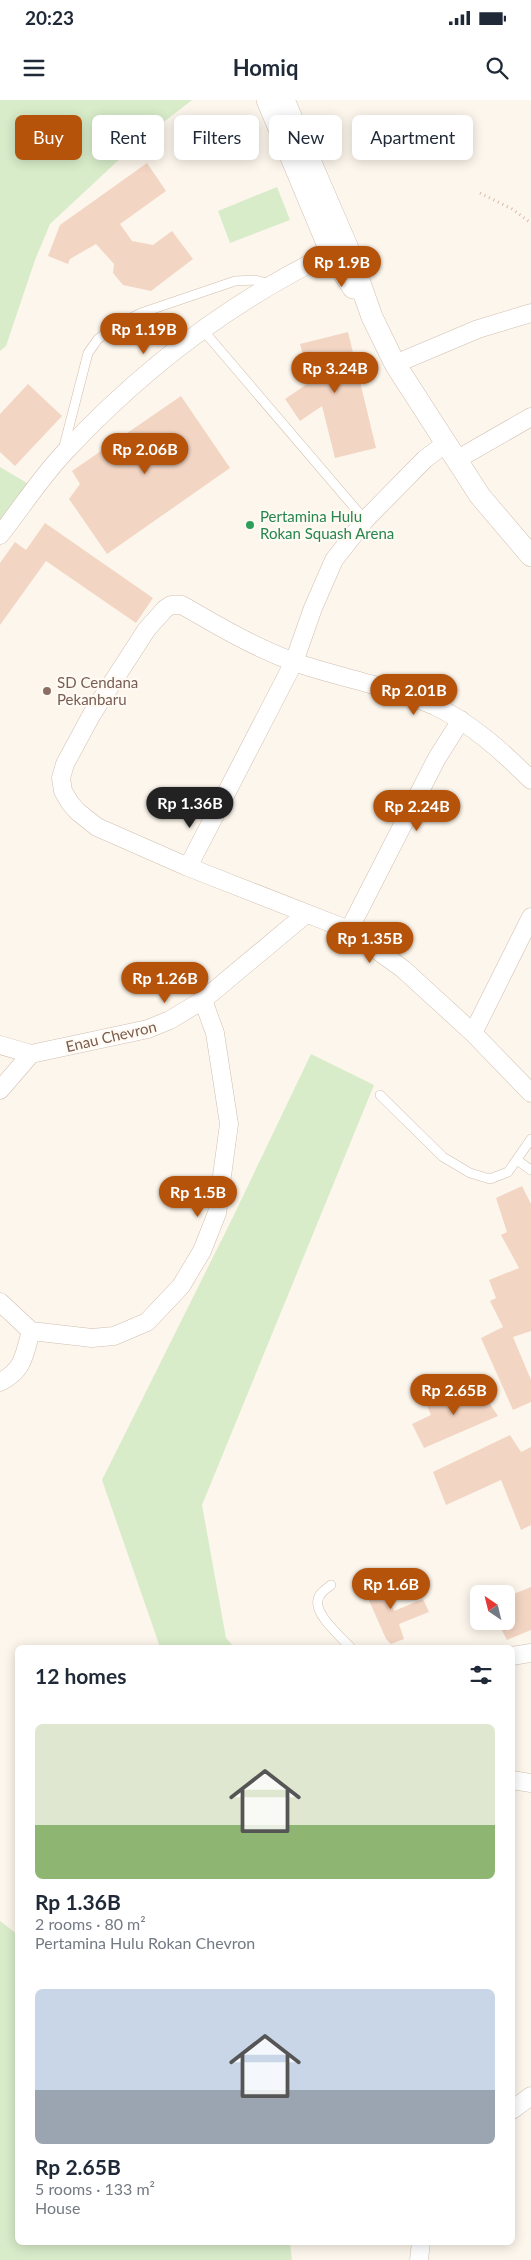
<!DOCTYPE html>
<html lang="en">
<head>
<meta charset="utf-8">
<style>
  body { margin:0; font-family:Lato,sans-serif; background:#f6f6f7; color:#1f2937; height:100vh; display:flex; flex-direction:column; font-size:19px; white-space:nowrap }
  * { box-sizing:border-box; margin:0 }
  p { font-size:16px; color:#747a83 }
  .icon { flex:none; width:28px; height:28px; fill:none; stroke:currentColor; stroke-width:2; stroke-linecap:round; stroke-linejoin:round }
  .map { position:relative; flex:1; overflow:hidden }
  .side { position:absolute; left:15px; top:1545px; width:500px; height:600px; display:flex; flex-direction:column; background:#fff; border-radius:8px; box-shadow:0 2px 12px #0003 }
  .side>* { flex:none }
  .hud { position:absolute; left:15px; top:15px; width:501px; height:45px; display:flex; gap:10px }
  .needle { width:32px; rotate:325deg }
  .buttons { position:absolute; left:470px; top:1485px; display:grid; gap:10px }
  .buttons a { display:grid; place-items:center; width:45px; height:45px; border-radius:8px; background:#fff; box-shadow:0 2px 12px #0003; font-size:25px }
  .price { position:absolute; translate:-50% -42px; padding:0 11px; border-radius:18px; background:#b45309; color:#fff; font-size:16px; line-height:32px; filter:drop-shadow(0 1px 2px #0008) }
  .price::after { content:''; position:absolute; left:50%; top:30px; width:15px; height:11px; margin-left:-8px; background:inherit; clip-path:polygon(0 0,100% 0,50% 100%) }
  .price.selected { background:#222; color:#fff }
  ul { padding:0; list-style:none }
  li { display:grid; align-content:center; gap:10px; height:265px; padding:0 20px }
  li span { display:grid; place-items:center; height:155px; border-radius:8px; color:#555 }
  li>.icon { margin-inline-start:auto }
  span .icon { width:90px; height:90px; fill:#fffc; stroke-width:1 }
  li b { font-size:21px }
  h2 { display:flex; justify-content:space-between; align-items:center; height:60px; padding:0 20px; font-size:21px }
  .pill { padding:0 18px; border-radius:8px; background:#fff; box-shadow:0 2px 12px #0003; font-size:18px; line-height:45px }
  .pill.selected { background:#b45309; color:#fff }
  .status { display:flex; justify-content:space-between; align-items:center; height:35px; padding:0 25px; background:#fff; direction:ltr }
  .status svg { height:14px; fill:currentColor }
  header { display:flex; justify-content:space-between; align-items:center; height:65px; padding:0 20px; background:#fff; font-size:22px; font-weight:700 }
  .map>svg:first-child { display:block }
</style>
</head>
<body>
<div class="status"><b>20:23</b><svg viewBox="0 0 49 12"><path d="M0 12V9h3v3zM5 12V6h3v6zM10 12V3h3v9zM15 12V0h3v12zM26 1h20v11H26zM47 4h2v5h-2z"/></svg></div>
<header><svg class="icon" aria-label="menu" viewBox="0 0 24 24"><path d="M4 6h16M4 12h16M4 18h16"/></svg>Homiq<svg class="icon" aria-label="search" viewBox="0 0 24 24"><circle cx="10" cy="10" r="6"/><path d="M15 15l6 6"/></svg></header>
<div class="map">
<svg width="531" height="2160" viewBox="0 0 531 2160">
  <rect width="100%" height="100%" fill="#fdf6ec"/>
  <path fill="#d8ecc9" d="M0,0H192L138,42L50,124L35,160L6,246L0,251Z
    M277,87L290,120L230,143L218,111Z
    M0,367L32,386L0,423Z
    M311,954L374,985L202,1405L226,1538L234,1547H160L102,1380L233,1117Z
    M0,1821L17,1834L18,2142L290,2143L292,2160H0Z"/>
  <path fill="#f3d5c3" d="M147,63L166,91L120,124L132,141L153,145L172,131L193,159L151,191L123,185L113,173L114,164L96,144L70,159L68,164L48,156L60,125Z
    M348,232L376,348L335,358L322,306L300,321L285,299L310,282L300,244Z
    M28,284L62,316L15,366L0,352V314Z
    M181,296L230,368L107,454L69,399L80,384L72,371Z
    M45,423L153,498L136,523L46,461L0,525V463L15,442L26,450Z
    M522,1086L531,1104V1231L513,1237L531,1280V1302L513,1310L481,1238L503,1227L490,1201L496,1198L489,1180L519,1168L501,1135L507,1132L496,1098Z
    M476,1283L498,1316L424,1348L412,1324L431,1315L427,1306Z
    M510,1335L521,1352L531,1347V1425L521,1430L501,1380L446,1405L433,1372Z
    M378,1475L394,1511L423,1499L429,1512L399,1524L404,1539L391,1544L386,1539L361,1482Z
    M531,1487V1530L507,1540L497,1521H506V1497Z"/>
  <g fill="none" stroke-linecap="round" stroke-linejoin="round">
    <g stroke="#d1beb0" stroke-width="10">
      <path id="service" d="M202,229L365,420
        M63,350L88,253L98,239L115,226L141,213L235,181L255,180L271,184
        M380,995L443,1057L470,1073L490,1079L508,1072L531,1039
        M517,1060L531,1070
        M331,1485C326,1489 319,1493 318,1500C314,1514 341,1537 351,1548"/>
    </g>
    <g stroke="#d1beb0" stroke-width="19">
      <path id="minor" d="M395,264L478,229L531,213
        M445,344L425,359L365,420L334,460L313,508L294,562L188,767L97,727L78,712L70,703L63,691L61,678L65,664L92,614L147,529L165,509L171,505H182C218,526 254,547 294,562C340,578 390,586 435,606C471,623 503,652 531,680
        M456,360L531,317
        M0,435C21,408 40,379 63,354C142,269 236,197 342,148
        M188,767L349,830L403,869L473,933L531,993
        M349,830L437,658L461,620
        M473,933L531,817
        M0,945L31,954L148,929L170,920L203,900L306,814
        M0,990L31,954
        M0,1202L31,1231L92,1238L114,1236L147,1222L181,1186L202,1151L217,1113L229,1024L215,933L203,900
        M0,1282C24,1270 24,1255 31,1231
        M512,1556L531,1553
        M512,1680L531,1683
        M512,2010L531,1996
        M419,2160L421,2142"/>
    </g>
    <g stroke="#d1beb0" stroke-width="22">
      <path id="tertiary" d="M267,0L331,153L353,188
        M284,0L347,146L372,217L395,264L480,396L531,456"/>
    </g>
    <path stroke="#d9b8a5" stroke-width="3" stroke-dasharray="1 4" stroke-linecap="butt" d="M480,93L512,109L531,123"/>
    <use href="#service" stroke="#fff" stroke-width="9"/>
    <use href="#minor" stroke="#fff" stroke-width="18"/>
    <use href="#tertiary" stroke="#fff" stroke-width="21"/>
  </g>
  <circle fill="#2e9e5b" stroke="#fffaf3" stroke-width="2" cx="250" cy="425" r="5"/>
  <circle fill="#8d6e63" stroke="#fffaf3" stroke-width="2" cx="47" cy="591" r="5"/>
  <g text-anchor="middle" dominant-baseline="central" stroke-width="4.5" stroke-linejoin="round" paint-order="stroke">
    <g font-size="15" fill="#27864d" stroke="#fffaf3" text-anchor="start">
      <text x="260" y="416">Pertamina Hulu<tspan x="260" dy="17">Rokan Squash Arena</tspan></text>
    </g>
    <g font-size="15" fill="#785e54" stroke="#fffaf3" text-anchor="start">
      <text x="57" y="582">SD Cendana<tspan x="57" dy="17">Pekanbaru</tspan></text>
    </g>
    <g font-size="15" fill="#7a5c4d" stroke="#fffaf3">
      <text transform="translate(111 936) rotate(-13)">Enau Chevron</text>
    </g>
  </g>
</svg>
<div class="buttons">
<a><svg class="needle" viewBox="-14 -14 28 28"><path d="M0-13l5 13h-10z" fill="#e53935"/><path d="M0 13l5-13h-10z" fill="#747a83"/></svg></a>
</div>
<b class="price" style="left:342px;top:188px">Rp 1.9B</b>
<b class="price" style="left:144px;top:255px">Rp 1.19B</b>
<b class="price" style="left:335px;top:294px">Rp 3.24B</b>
<b class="price" style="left:145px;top:375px">Rp 2.06B</b>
<b class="price" style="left:414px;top:616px">Rp 2.01B</b>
<b class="price selected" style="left:190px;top:729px">Rp 1.36B</b>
<b class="price" style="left:417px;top:732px">Rp 2.24B</b>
<b class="price" style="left:370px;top:864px">Rp 1.35B</b>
<b class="price" style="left:165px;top:904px">Rp 1.26B</b>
<b class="price" style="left:198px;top:1118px">Rp 1.5B</b>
<b class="price" style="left:454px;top:1316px">Rp 2.65B</b>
<b class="price" style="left:391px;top:1510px">Rp 1.6B</b>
<div class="hud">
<a class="pill selected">Buy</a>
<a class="pill">Rent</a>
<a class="pill">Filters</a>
<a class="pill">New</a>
<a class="pill">Apartment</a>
</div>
<section class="side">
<h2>12 homes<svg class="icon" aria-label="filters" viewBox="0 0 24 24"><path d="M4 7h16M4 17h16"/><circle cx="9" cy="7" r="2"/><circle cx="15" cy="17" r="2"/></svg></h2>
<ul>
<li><span style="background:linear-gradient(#dfe7d0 65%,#8fb573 0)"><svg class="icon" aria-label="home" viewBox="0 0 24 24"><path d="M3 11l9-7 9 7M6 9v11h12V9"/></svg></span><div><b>Rp 1.36B</b><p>2 rooms · 80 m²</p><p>Pertamina Hulu Rokan Chevron</p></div></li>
<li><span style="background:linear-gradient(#c9d6e8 65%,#9aa5b1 0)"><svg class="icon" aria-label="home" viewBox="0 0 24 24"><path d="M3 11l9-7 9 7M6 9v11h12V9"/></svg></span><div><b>Rp 2.65B</b><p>5 rooms · 133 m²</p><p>House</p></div></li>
</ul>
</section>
</div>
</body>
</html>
